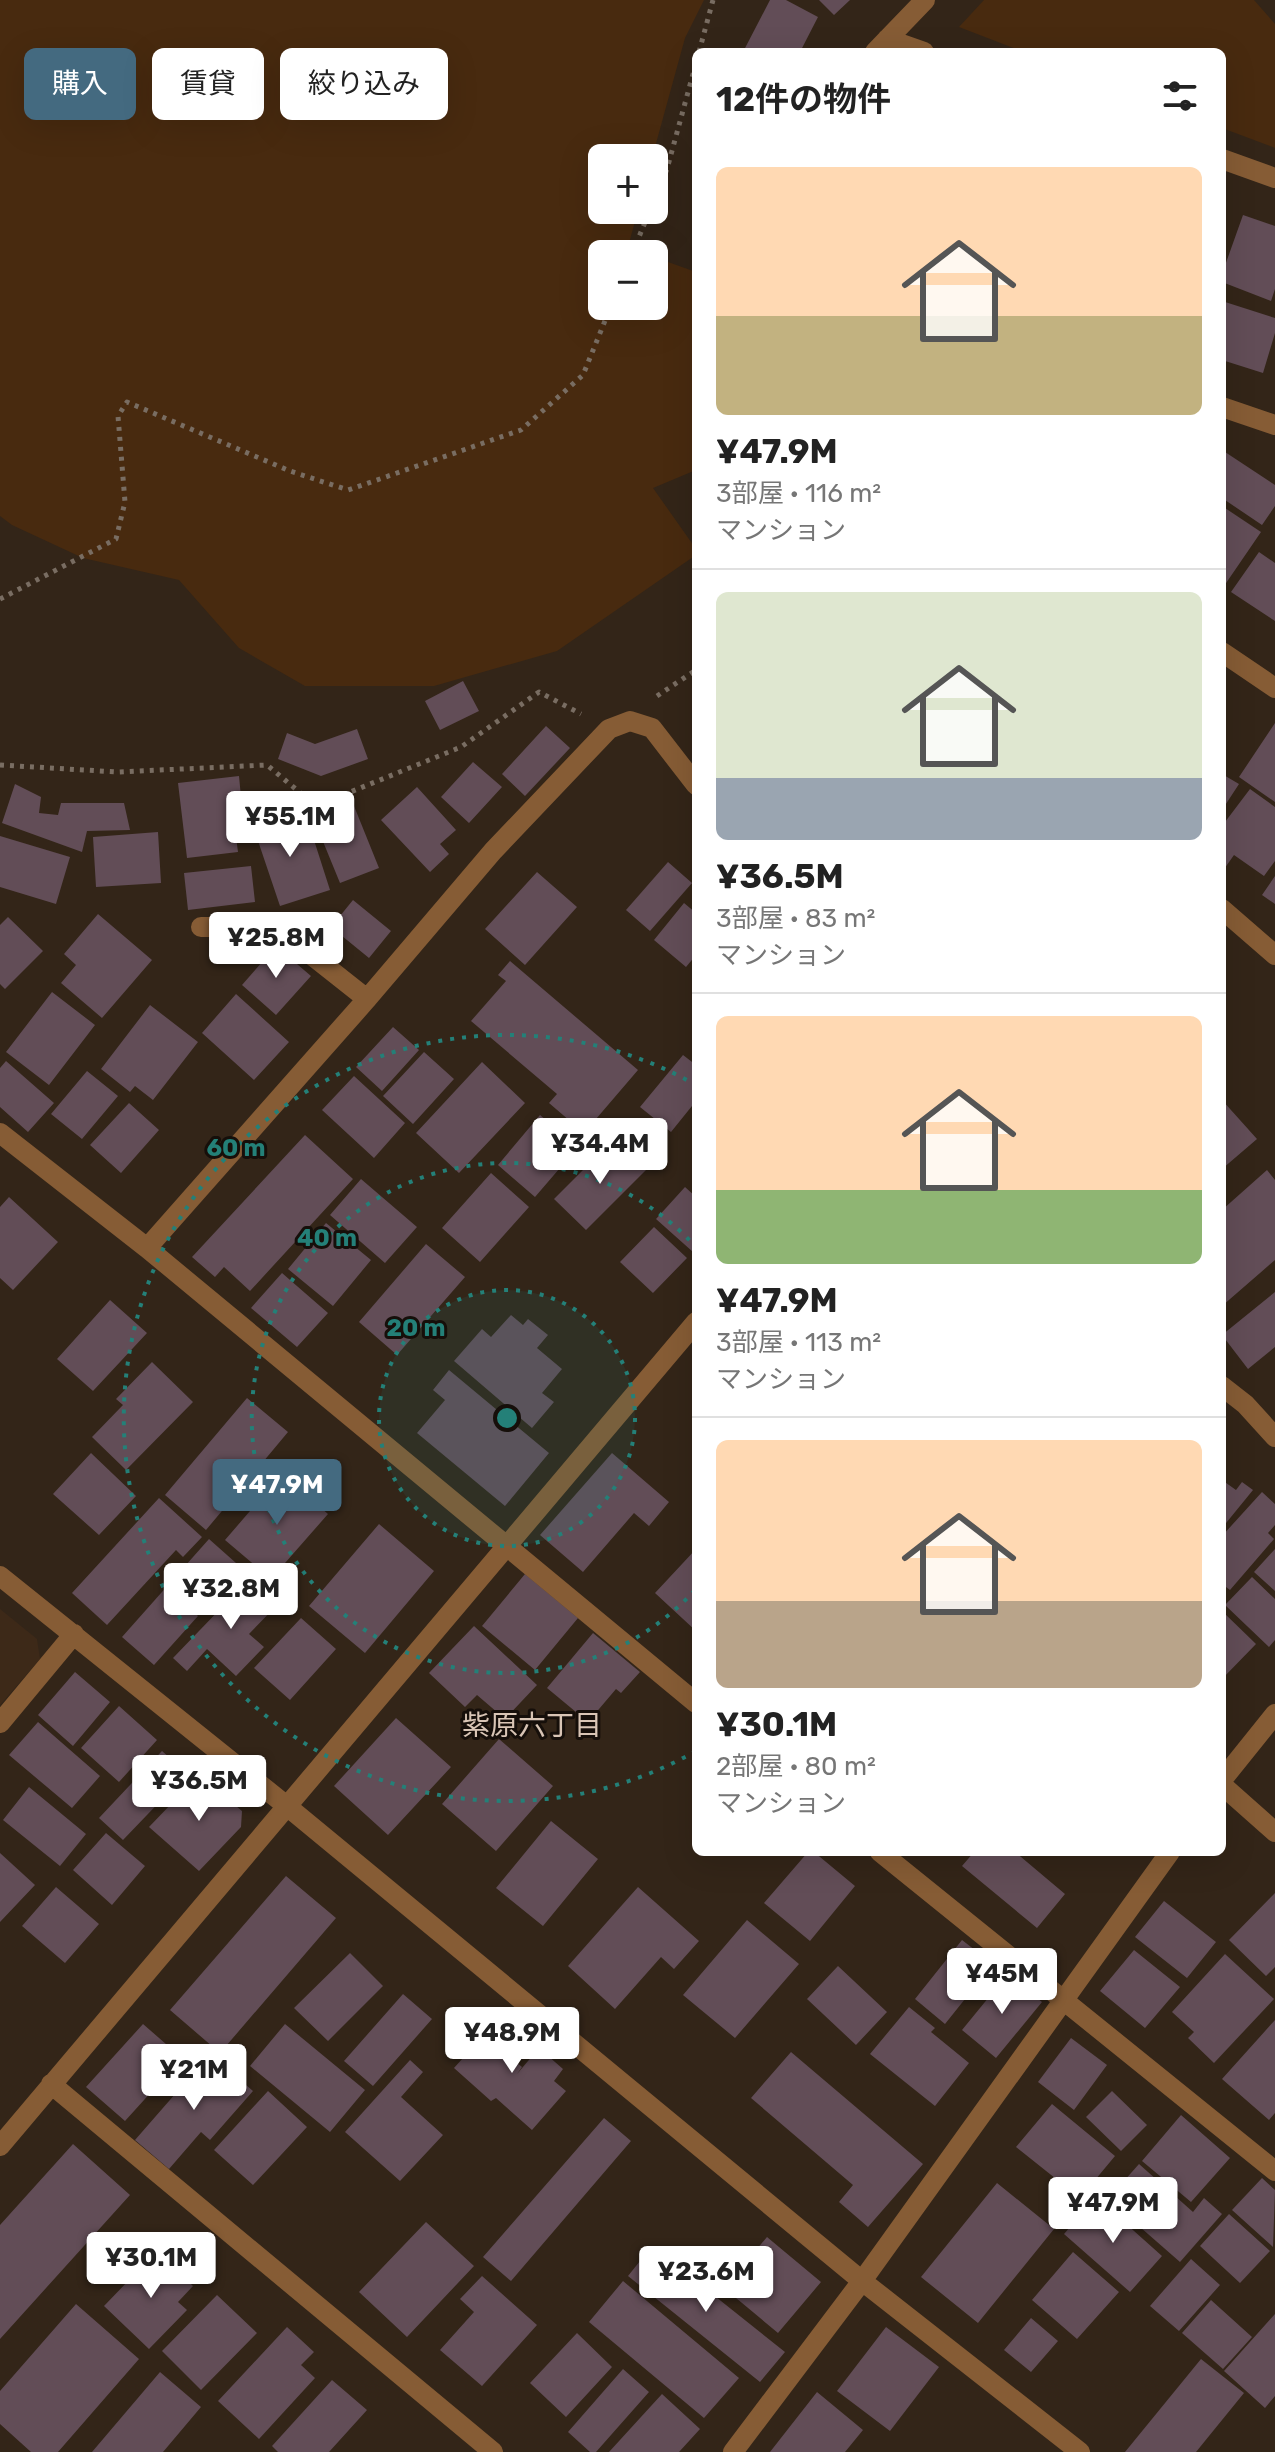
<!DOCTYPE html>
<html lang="ja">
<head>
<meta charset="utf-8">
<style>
  body { margin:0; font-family:Rubik,"Noto Sans JP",sans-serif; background:#f2f2f2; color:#222; height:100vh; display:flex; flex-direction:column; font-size:30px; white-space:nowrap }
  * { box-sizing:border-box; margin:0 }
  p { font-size:26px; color:#767676 }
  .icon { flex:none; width:44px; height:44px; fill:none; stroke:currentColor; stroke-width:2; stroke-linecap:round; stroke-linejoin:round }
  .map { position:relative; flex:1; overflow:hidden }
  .sheet { position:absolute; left:692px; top:48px; width:534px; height:1808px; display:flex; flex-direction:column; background:#fff; border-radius:12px; box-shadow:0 8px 32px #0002 }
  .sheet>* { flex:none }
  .banner { position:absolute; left:24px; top:48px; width:548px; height:72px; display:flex; gap:16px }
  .tools { position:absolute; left:588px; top:144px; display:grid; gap:16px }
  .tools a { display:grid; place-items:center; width:80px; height:80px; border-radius:12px; background:#fff; box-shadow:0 8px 32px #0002; font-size:40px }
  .price { position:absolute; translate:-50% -68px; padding:0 18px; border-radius:8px; background:#fff; color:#222; font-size:26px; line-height:52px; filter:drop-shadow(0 2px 4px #0008) }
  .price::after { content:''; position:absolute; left:50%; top:48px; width:24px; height:18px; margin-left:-12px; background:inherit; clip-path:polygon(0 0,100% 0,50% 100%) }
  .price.active { background:#446a80; color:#fff }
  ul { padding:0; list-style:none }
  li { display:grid; align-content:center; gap:16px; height:424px; padding:0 24px }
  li+li { border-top:2px solid #e0e0e0 }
  li span { display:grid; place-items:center; height:248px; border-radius:12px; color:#555 }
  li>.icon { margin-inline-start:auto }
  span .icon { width:144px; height:144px; fill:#fffc; stroke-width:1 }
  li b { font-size:34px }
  h2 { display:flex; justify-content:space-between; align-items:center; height:96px; padding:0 24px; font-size:34px }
  .tag { padding:0 28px; border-radius:12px; background:#fff; box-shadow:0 8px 32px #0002; font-size:28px; line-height:72px }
  .tag.active { background:#446a80; color:#fff }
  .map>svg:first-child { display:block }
</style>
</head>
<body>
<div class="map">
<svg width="1275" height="2452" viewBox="0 0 1275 2452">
  <rect width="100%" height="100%" fill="#332518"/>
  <path fill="#3d2918" d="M0,1609L37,1639L40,1659L0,1705Z"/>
  <path fill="#482a0f" d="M0,0H704L685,38L652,158H602V210H638L628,247L646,254H602V306H654V257L696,272V470L653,488L696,549V555L557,651L434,686H305L239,648L179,580L83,558L12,525L0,516Z
    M984,0H1254L1275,24V148L1222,128V52H1024L959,27Z"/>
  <path fill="#624d57" d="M770,0H786L818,17L800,52H743Z
    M819,0H850L834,15Z
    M1243,215L1275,226V289L1271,301L1222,282V274Z
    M1222,301L1275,318V333L1263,373L1222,360Z
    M1222,450L1275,485V506L1262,525L1222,498Z
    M1222,506L1261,532L1222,589Z
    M1259,552L1275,563V621L1231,592Z
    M463,681L479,711L440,730L425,701Z
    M1275,723V802L1239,777Z
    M546,726L570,748L525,796L502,774Z
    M357,729L368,759L321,776L278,759L287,733L315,744Z
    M473,762L502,787L469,823L441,797Z
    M1222,774L1239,784L1222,810Z
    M239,776L241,797L231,798L238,852L187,858L178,783Z
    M15,784L41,797L39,813L58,815L61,803H124L130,830L87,831L82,852L2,823Z
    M417,787L456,830L440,844L449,854L430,872L381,820Z
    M1250,789L1275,807V861L1264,876L1234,855L1222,872V826Z
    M354,806L379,868L340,883L315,822Z
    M288,808L299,842L313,837L330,890L280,906L251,820Z
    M158,832L161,883L96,887L93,837Z
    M0,836L70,857L56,904L0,887Z
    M668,862L692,883L650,931L626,910Z
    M251,866L255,902L188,910L184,873Z
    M537,872L577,907L525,965L485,929Z
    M1275,876V904L1262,895Z
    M353,900L391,931L369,958L331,927Z
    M684,903L696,913V955L686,967L654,940Z
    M98,914L152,960L102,1018L61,983L76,965L64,954Z
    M8,917L43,951L5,989L0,984V925Z
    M276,946L311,976L276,1015L242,985Z
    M510,961L638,1070L584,1133L549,1103L557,1094L471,1021L506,981L498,975Z
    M52,992L95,1025L49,1085L6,1052Z
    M236,994L289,1042L254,1080L202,1033Z
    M150,1005L198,1042L153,1100L135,1086L130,1092L101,1069Z
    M393,1027L419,1050L382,1091L356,1067Z
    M424,1052L454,1079L413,1124L383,1096Z
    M683,1055L696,1065V1101L671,1132L640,1107Z
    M6,1061L54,1103L28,1132L0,1107V1068Z
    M482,1062L525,1103L459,1173L416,1133Z
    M87,1071L118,1096L82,1139L51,1114Z
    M354,1076L405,1123L374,1158L322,1110Z
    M1222,1100L1257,1139L1222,1169Z
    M129,1103L159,1130L121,1173L90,1145Z
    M540,1115L578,1147L535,1197L498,1165Z
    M305,1135L353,1179L250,1291L224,1267L215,1277L192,1257Z
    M627,1147L648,1168L586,1230L554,1199L603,1150L614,1161Z
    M1267,1170L1275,1180V1260L1222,1306V1210Z
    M491,1173L529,1207L480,1262L442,1228Z
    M361,1179L417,1227L385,1263L330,1215Z
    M685,1187L696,1197V1248L693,1252L656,1219Z
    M9,1197L58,1242L13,1290L0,1278V1207Z
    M326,1223L371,1260L333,1306L288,1269Z
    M654,1227L687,1258L653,1293L620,1262Z
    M426,1244L465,1277L397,1355L359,1322Z
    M282,1273L328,1313L297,1347L251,1308Z
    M1275,1292V1347L1248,1369L1222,1335Z
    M110,1300L147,1333L93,1391L57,1359Z
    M511,1315L523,1325L528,1319L548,1335L537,1348L562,1369L542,1393L554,1402L532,1428L454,1361L482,1329L491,1337Z
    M152,1362L193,1402L126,1470L92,1437L123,1405L116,1399Z
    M449,1370L549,1453L505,1506L417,1433L445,1400L433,1390Z
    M247,1398L288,1432L206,1530L165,1495Z
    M91,1453L136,1496L99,1535L53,1494Z
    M612,1453L669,1502L649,1526L634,1513L583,1572L540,1535Z
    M282,1474L328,1514L271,1579L225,1540Z
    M1222,1480L1236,1490L1242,1482L1253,1490L1222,1528Z
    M1262,1492L1275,1504V1525L1268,1533L1274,1539L1230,1590L1222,1584V1536Z
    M159,1498L202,1537L183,1557L176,1550L107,1625L72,1593Z
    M379,1524L434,1571L365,1653L309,1606Z
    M209,1539L245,1571L213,1606L198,1593L187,1606L198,1616L154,1665L122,1637Z
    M696,1549V1631L655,1593Z
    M1275,1549V1591L1254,1572Z
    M525,1574L578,1618L535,1670L482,1626Z
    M1252,1577L1275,1599V1640L1269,1647L1225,1605Z
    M250,1578L278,1604L249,1634L264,1647L236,1676L207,1649L187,1671L173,1658Z
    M1222,1611L1256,1644L1222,1679Z
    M301,1618L336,1649L290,1700L254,1668Z
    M474,1626L537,1685L505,1719L477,1695L465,1707L429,1673Z
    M593,1633L640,1672L621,1693L616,1689L588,1722L547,1688Z
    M75,1672L110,1702L73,1746L38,1715Z
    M119,1706L157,1740L119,1782L81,1748Z
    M396,1718L451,1767L388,1835L334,1786Z
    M38,1722L100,1776L72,1808L9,1755Z
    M499,1739L553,1786L496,1851L442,1804Z
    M162,1751L178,1765L161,1782L170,1791L123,1840L99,1818Z
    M199,1775L242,1811L241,1827L199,1871L149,1827Z
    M29,1787L86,1834L60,1866L3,1820Z
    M551,1821L598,1859L543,1926L496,1888Z
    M106,1833L145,1866L112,1905L73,1870Z
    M808,1852H814L855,1886L810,1941L764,1903Z
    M974,1852H1015L1065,1894L1037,1928L962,1866Z
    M0,1853L35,1885L0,1922Z
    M286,1876L336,1918L220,2053L170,2010Z
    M56,1887L99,1924L65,1963L22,1926Z
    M638,1887L699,1941L674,1969L661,1957L615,2009L568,1966Z
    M1275,1893V1967L1266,1976L1229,1940Z
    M1164,1901L1216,1942L1187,1978L1135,1937Z
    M747,1920L799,1964L735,2038L683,1995Z
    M962,1940L993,1964L945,2024L915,1999Z
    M1134,1950L1180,1987L1145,2028L1100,1991Z
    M350,1953L383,1986L328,2041L294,2008Z
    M1225,1954L1274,1999L1214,2063L1188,2038L1194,2032L1172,2012Z
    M838,1966L887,2012L856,2045L807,1999Z
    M1007,1975L1042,2002L996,2058L962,2030Z
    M403,1994L432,2019L373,2086L344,2061Z
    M909,2007L935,2028L931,2032L969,2063L935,2106L870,2054Z
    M499,2018L524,2040L509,2056L522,2067L517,2074L539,2048L563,2069L554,2081L566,2091L532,2130L496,2098L491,2101L454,2068Z
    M1275,2020V2113L1269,2120L1222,2079Z
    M143,2024L182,2058L125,2121L86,2087Z
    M285,2024L365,2090L330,2132L250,2066Z
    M1071,2038L1107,2065L1074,2110L1038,2082Z
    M791,2052L923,2164L868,2227L839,2202L853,2185L751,2098Z
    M210,2054L253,2091L210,2140L201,2132L169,2169L135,2140Z
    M410,2060L423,2072L401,2097L443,2135L400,2181L345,2132Z
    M268,2091L307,2127L253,2185L214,2150Z
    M1112,2091L1147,2125L1121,2151L1086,2117Z
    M1052,2104L1115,2156L1080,2198L1016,2147Z
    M1181,2115L1230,2158L1191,2202L1142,2161Z
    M604,2118L631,2141L511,2281L483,2257Z
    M73,2144L130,2195L0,2339V2225Z
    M1139,2164L1193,2212L1204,2198L1222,2214L1180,2262L1108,2199Z
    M1262,2178L1275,2190L1273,2247L1232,2210Z
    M997,2183L1054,2229L978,2323L921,2277Z
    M1096,2197L1162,2256L1130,2292L1064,2234Z
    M1229,2214L1270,2251L1240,2283L1200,2246Z
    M426,2222L474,2266L407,2337L359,2292Z
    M767,2237L821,2282L778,2333L724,2288Z
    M652,2246L785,2352L760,2382L628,2276Z
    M157,2251L193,2286L178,2302L187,2310L149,2349L104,2306Z
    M1073,2252L1119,2292L1077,2339L1032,2300Z
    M1191,2259L1220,2285L1179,2331L1150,2306Z
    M482,2276L537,2325L482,2386L440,2350L474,2312L460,2299Z
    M623,2281L739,2378L704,2418L589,2322Z
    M217,2295L257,2333L201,2390L162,2351Z
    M1211,2300L1252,2337L1223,2369L1182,2333Z
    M76,2304L139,2359L58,2452H31L0,2424V2391Z
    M1275,2314V2396L1265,2408L1224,2371Z
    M1031,2318L1058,2341L1031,2372L1004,2350Z
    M287,2327L314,2352L301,2365L315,2378L259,2439L218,2401Z
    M886,2327L939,2367L890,2431L837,2391Z
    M577,2333L612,2367L566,2417L530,2383Z
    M1201,2359L1244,2393L1196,2452H1125Z
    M623,2369L649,2392L596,2452H590L568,2432Z
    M160,2372L201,2407L163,2452H92Z
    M332,2380L367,2410L329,2452H278L272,2446Z
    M817,2392L863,2430L845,2452H770Z
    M662,2394L700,2429L679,2452H609Z"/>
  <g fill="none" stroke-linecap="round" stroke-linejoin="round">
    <path stroke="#796d62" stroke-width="5" stroke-dasharray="4 6" stroke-linecap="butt" d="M699,52L713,0
      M654,201L667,169L696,63
      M632,254L650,210
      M0,599L116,539L125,502L118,416L127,402L290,471L348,490L521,430L583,375L611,306
      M657,696L696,670
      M0,765L118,772L267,765L316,806L461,747L539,692L581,714"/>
    <path stroke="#865c35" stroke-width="20" d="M887,39L924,52
      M875,52L925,0
      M1222,159L1275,178
      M1222,652L1275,688
      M1222,909L1275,955
      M201,927H276L367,999
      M0,1133L147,1248L696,1703
      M147,1248L367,999L493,851L609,729L630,721L652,728L696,785
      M1222,1386L1245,1404L1275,1437
      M0,1576L288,1807L862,2281L1080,2452
      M0,1723L74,1634
      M1222,1780L1275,1714
      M1222,1785L1275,1832
      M880,1852L1275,2171
      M51,2084L493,2452
      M0,2146L696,1322
      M733,2452L862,2281L1170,1852"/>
    <path stroke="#865c35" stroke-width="20" d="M1222,407L1275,425"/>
  </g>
  <circle cx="507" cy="1418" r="128" fill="#248078" fill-opacity=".12"/>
  <g fill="none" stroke="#248078" stroke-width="4" stroke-dasharray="4 8">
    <circle cx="507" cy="1418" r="128"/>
    <path d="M695 1590A255 255 0 1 1 695 1246"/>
    <path d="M696 1751A383 383 0 1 1 696 1085"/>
  </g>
  <g text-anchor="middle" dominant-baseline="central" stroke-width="6" stroke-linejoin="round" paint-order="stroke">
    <g font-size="28" fill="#d9c5b5" stroke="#160f0a">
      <text x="532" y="1725">紫原六丁目</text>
    </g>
  </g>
  <circle cx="507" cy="1418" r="12" fill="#248078" stroke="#160f0a" stroke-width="4"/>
  <g font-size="24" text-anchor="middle" font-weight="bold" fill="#248078" stroke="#160f0a" stroke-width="6" stroke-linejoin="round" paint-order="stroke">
    <text x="236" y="1156">60 m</text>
    <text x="327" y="1246">40 m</text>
    <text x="416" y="1336">20 m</text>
  </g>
</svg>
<div class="tools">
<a>+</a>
<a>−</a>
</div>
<b class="price" style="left:290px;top:859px">¥55.1M</b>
<b class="price" style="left:276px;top:980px">¥25.8M</b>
<b class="price" style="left:600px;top:1186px">¥34.4M</b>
<b class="price active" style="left:277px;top:1527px">¥47.9M</b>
<b class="price" style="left:231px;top:1631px">¥32.8M</b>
<b class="price" style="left:199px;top:1823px">¥36.5M</b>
<b class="price" style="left:1002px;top:2016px">¥45M</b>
<b class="price" style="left:512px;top:2075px">¥48.9M</b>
<b class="price" style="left:194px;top:2112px">¥21M</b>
<b class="price" style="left:1113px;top:2245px">¥47.9M</b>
<b class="price" style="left:151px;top:2300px">¥30.1M</b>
<b class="price" style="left:706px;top:2314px">¥23.6M</b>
<div class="banner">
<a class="tag active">購入</a>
<a class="tag">賃貸</a>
<a class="tag">絞り込み</a>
</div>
<section class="sheet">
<h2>12件の物件<svg class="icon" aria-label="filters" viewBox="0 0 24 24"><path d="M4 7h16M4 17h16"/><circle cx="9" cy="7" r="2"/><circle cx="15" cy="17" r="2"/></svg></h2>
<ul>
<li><span style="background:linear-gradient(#ffd9b3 60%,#c2b280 0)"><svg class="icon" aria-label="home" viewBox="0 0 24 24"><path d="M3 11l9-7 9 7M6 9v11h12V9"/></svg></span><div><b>¥47.9M</b><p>3部屋 · 116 m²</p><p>マンション</p></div></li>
<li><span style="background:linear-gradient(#dfe7d0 75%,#9aa5b1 0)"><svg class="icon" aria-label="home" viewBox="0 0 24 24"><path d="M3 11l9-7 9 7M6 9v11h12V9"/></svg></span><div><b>¥36.5M</b><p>3部屋 · 83 m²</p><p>マンション</p></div></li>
<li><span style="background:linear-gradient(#ffd9b3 70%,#8fb573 0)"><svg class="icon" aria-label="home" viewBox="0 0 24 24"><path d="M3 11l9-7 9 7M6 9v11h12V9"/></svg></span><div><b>¥47.9M</b><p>3部屋 · 113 m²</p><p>マンション</p></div></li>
<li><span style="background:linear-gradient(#ffd9b3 65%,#b9a48a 0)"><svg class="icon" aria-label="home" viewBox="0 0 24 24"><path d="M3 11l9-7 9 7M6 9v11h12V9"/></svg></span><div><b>¥30.1M</b><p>2部屋 · 80 m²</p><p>マンション</p></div></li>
</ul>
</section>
</div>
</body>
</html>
